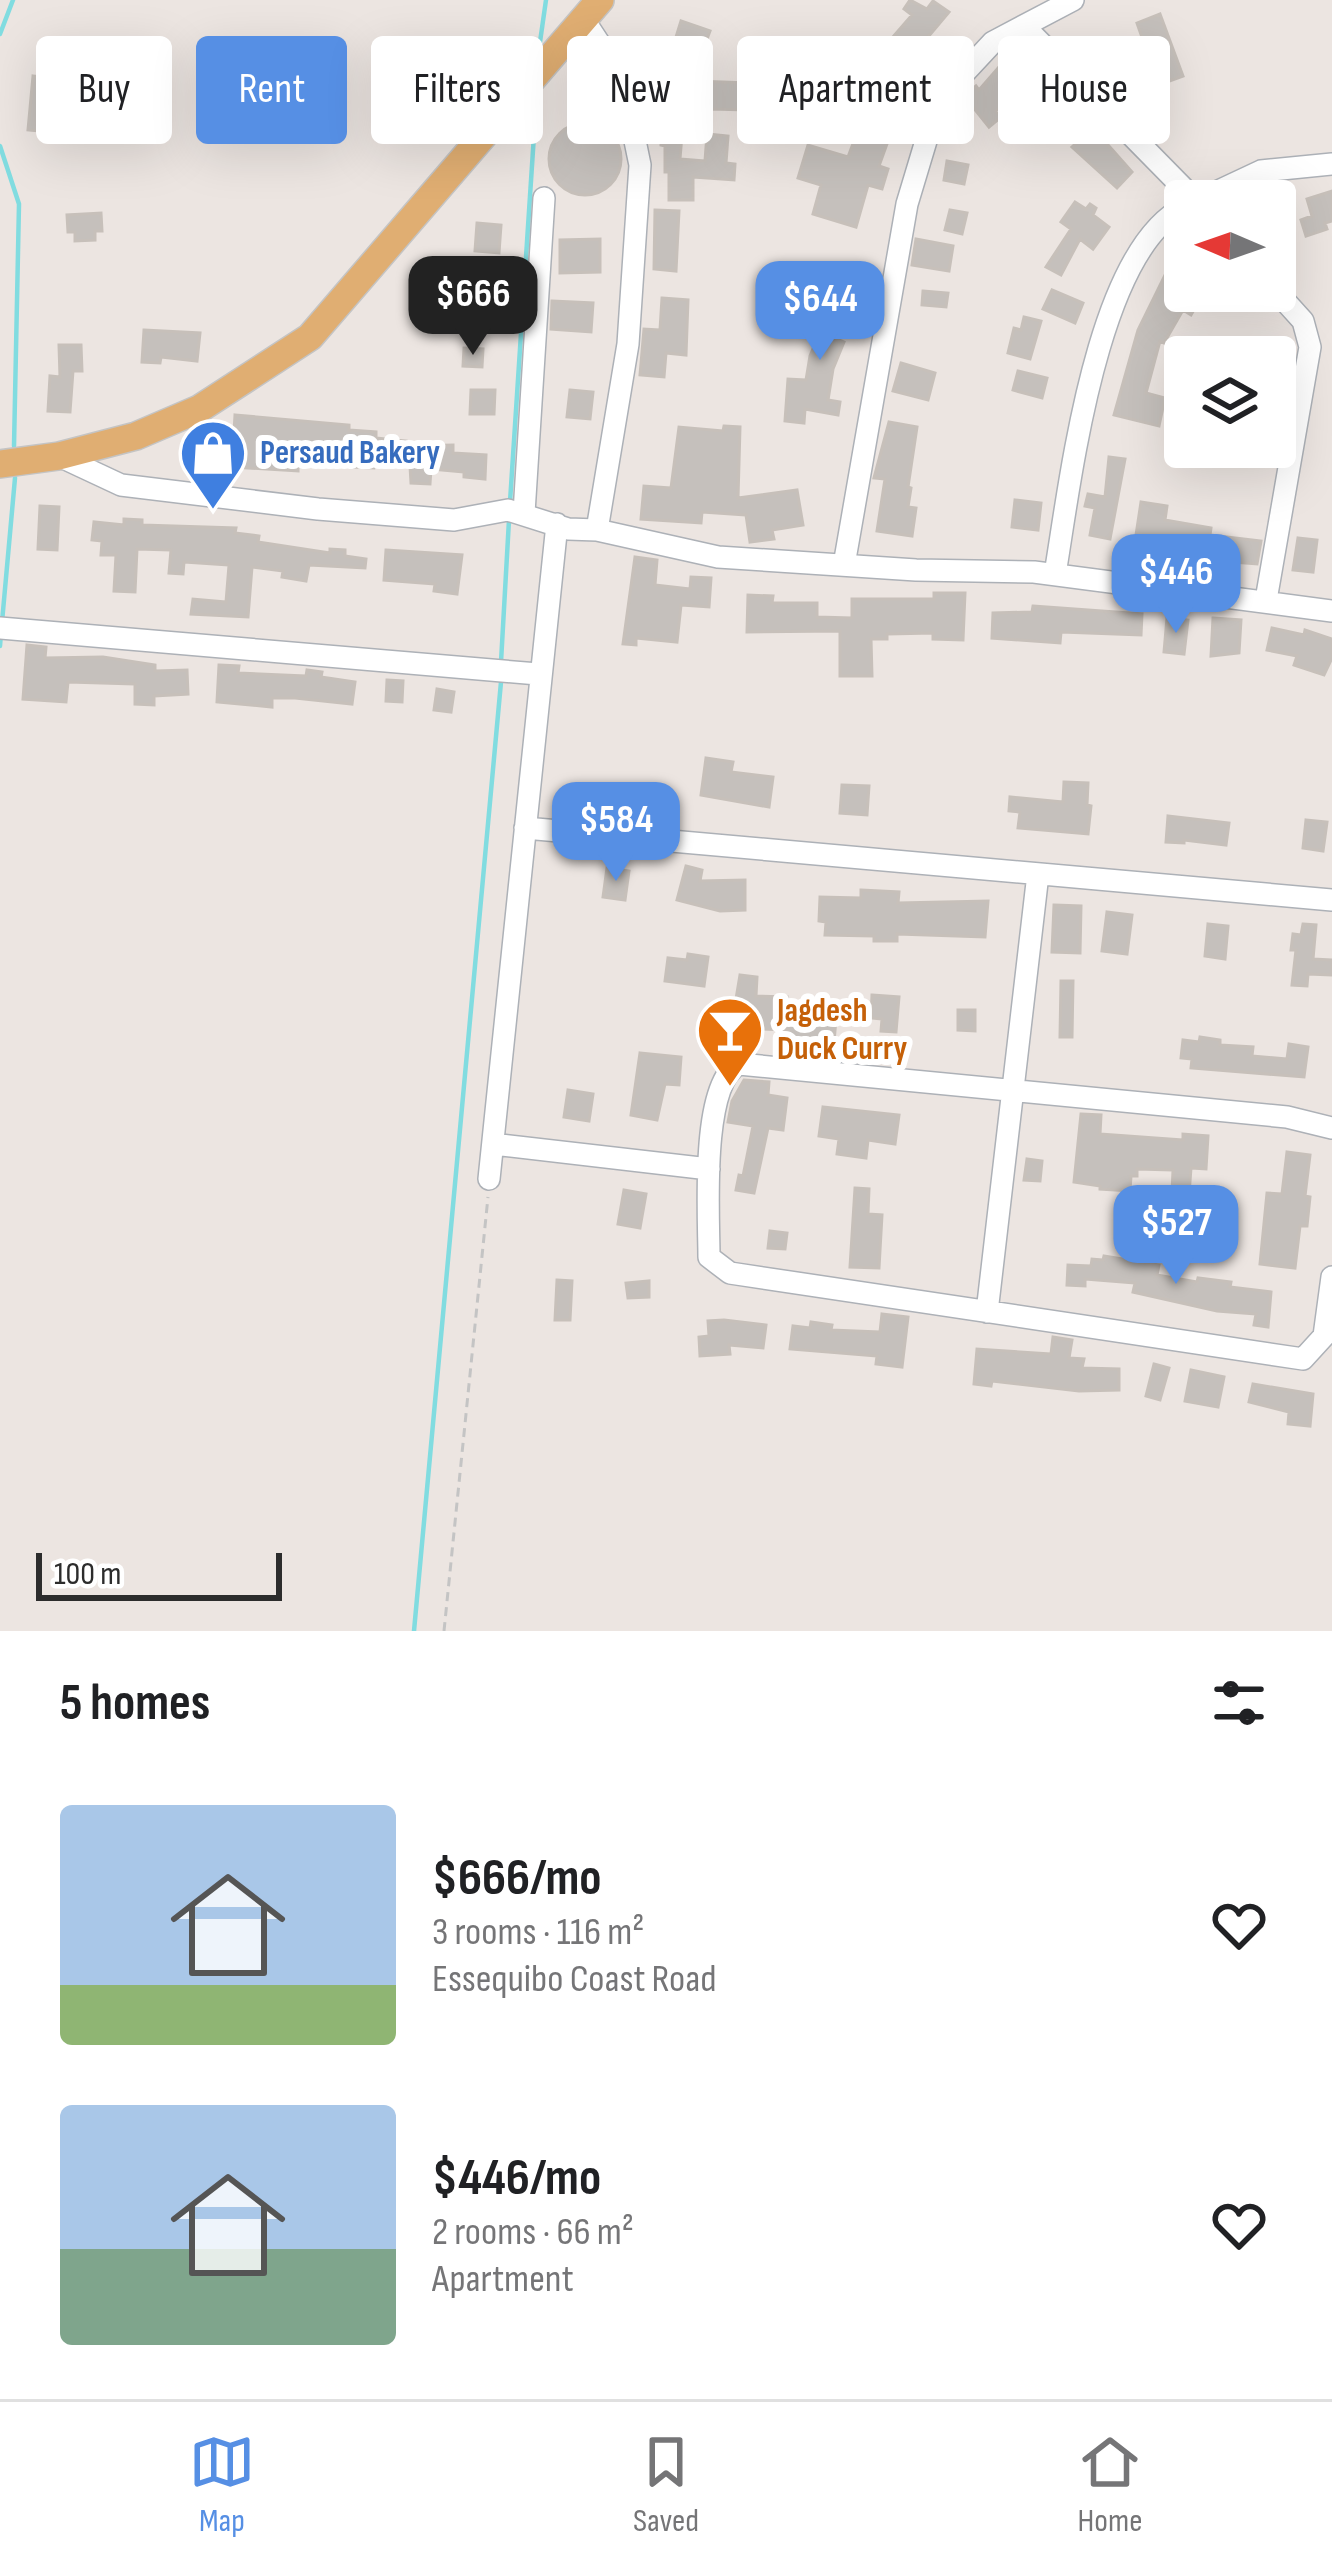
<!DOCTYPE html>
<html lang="en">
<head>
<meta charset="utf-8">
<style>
  body { margin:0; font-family:"Sofia Sans Condensed",sans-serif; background:#f2f2f2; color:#202124; height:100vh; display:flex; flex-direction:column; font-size:45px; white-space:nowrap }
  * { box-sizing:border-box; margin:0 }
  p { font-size:39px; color:#757577 }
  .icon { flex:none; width:66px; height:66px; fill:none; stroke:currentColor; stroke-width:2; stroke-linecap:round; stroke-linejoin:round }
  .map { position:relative; height:1631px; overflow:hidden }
  .panel { display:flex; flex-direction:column; background:#fff; flex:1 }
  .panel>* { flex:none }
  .banner { position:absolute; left:36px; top:36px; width:1260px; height:108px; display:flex; gap:24px }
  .needle { width:78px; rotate:272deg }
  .controls { position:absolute; left:1164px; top:180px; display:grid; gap:24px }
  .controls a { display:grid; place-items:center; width:132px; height:132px; border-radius:12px; background:#fff; box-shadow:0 12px 48px #0002; font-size:60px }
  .scale { position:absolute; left:36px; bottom:30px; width:246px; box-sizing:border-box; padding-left:12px; border:6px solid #2c2c2c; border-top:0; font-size:33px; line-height:42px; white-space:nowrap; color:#2c2c2c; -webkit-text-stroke:9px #fff; paint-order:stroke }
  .price { position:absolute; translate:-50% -102px; padding:0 27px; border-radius:24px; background:#568fe4; color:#fff; font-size:39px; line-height:78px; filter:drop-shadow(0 3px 6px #0008) }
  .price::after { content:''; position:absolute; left:50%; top:72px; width:36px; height:27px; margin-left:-18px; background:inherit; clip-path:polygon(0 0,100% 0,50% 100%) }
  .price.current { background:#222; color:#fff }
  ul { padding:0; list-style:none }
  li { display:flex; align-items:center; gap:36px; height:300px; padding:0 60px }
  li span { display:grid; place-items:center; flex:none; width:336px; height:240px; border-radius:12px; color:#555 }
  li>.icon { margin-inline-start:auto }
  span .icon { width:144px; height:144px; fill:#fffc; stroke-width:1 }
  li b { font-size:51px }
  h2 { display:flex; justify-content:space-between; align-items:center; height:144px; padding:0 60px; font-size:51px }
  .tag { padding:0 42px; border-radius:12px; background:#fff; box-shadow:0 12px 48px #0002; font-size:42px; line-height:108px }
  .tag.current { background:#568fe4; color:#fff }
  .menu { display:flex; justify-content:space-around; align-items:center; height:168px; border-top:3px solid #e0e0e0; background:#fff; font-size:33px; color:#757577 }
  .menu a { display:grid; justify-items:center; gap:6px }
  .menu .current { color:#568fe4 }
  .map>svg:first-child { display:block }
</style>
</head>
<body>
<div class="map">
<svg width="1332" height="1631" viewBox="0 0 1332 1631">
  <rect width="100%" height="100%" fill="#ece5e1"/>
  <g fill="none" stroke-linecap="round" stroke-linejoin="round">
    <path stroke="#81dce0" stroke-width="4.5" d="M0,34L13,0
      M540,42L546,0
      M0,146L19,204L14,446
      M510,502L537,89
      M2,622L15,478
      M0,646L1,633
      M501,662L509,520
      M414,1631L501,682"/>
  </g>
  <path fill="#c5c0bc" stroke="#c7c0ba" stroke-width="3" d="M910,0L927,9L933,1L949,12L912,56L907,51L882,92L891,96L878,125L892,130L879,166L888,169L882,189L868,185L856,227L813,214L821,185L798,178L808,145L848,157L863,117L831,104L843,76L867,86L896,41L892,38L912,15L904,9Z
    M1160,14L1183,76L1139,92L1130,67L1150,60L1137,23Z
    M681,21L710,31L704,47L676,37Z
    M1006,59L1057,109L1046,121L1014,91L996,111L1001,117L989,127L964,96L976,86L979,90Z
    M33,76L78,81L73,134L28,130Z
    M641,79L748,83L747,110L711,109L710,123L683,122L680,159L705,161L707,134L728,136L726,163L735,164L734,180L693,177V200H669V172H665V146L661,145L662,122L646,121Z
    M549 159a36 36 0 1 1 72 0a36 36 0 1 1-72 0Z
    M1093,128L1132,172L1117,188L1072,147Z
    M947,161L968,165L964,184L944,180Z
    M1332,191V221L1325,223L1327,229L1306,236L1301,220L1312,216L1307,199Z
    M1075,202L1086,209L1090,204L1096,208L1093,215L1109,227L1093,249L1080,239L1061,275L1046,267L1071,229L1061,222Z
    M655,210L679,211L676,271L654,269Z
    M950,210L967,213L962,234L945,230Z
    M101,213L102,231H95V240L75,241V232H68L67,215Z
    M477,223L501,225L499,253L475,251Z
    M600,239V272L560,273V240Z
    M916,239L953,246L949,271L912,265Z
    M1185,249V291L1201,298L1191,315L1183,310L1164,343L1160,341L1146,393L1165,398L1159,426L1114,415L1138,330L1167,271Z
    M825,285L853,297L835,338L844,342L833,369L828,400L840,402L838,415L805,409L804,423L785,421L788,379L806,380L810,356L829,310L817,304Z
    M1052,290L1083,303L1075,323L1043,309Z
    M923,291L948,293L946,307L922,305Z
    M662,298L688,300L686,355L666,353L664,377L640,375L644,329L660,330Z
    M552,301L593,303L591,332L551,329Z
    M1024,317L1041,321L1030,359L1008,353L1014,328L1021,330Z
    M144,330L200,333L197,361L161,357L160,363L142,362Z
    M59,345H81L82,371H73L70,412L48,411L50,376L60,377Z
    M464,348L483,349L482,367L463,366Z
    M901,363L935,373L928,400L893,391Z
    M1018,371L1047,378L1042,398L1013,390Z
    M471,390H495L494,414H470Z
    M570,390L593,392L590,419L567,417Z
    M235,415L349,425V430L376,432V438L406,441L405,446L453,445V453L486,455L485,479L464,477V472L431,469L430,484L411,483L410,466L375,463L374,468L353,467V463L298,460V471L232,467Z
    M889,422L917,427L908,487L911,488L908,507L916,508L912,536L877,531L885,479L874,478Z
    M724,426L740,427L738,498L797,490L803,525L772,530L774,539L750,542L746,515L702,512L701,523L641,519L644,486L671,488L679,427L723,431Z
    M1109,457L1125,459L1110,539L1090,535L1095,508L1085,506L1088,494L1105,497Z
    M1015,500L1041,503L1038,530L1012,527Z
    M1141,502L1167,506L1165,520L1211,528L1210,535L1261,541L1257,564L1179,558L1181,543L1136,535Z
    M40,506L59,507L57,550L38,549Z
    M124,519L142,520V525L236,528L235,533L259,536L258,542L330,553V549L345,550V556L366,559L365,568L309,565L306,581L282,577L283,571L252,567L248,617L191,614L193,599L226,602L229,565L184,562L183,574L169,573L171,550L137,549L135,592L114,591L116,555H101L102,541L92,540L94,522L124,525Z
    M1298,538L1317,540L1313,572L1293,570Z
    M386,550L462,555L457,594L434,591L435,584L384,580Z
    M635,557L657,560L655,585L690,589L691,577L711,578L709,607L681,605L677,642L636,638V645L623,644Z
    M934,593H965L963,640L933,639V633L887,634V639H871L872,676H840V631L747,632L748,595L773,596L772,603H817V617L852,618V599H934Z
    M1033,606L1142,614L1141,635L1061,632L1060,643L992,638L993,613L1032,612Z
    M1167,618L1188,620L1184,654L1164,652Z
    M1213,618L1241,620L1239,653L1211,656Z
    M1272,628L1304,635L1305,630L1332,639V658L1324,675L1294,665L1297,656L1267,650Z
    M27,645L46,647L45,658L103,657L155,665V671L187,670L188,694L154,696V705L135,704V684L68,682L66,702L23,699Z
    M219,665L239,666L238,673L306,676L307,670L322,672L321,677L355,682L352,704L295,698H272V707L217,702Z
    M387,680L403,681L402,702L386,701Z
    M437,689L454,692L451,712L434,710Z
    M706,758L733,762L731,772L773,777L769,807L701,795Z
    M1064,782L1088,783L1087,805L1091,806L1088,834L1018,828L1020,812L1009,811L1010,797L1063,802Z
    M842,785L869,786L867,815L840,813Z
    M1168,816L1229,823L1226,845L1184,840V843L1166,842Z
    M1306,820L1327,822L1323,851L1303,848Z
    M686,866L702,870L700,881L745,880V910L720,911L677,900Z
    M607,868L629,871L625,900L603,897Z
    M861,890L899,892L898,903L988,901L985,937L897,934V941H874V936L825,935L826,922L819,921L820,897L861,898Z
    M1054,905L1081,906L1080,953L1052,952Z
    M1107,912L1132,915L1127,954L1102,951Z
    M1208,924L1228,926L1225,959L1205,956Z
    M1303,924L1316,925L1313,959L1332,960V975L1308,974L1307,986L1292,985L1296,950H1291L1293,934L1301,935Z
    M688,954L708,957L704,986L665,981L668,958L687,960Z
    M740,975L757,977L756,996L787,997L786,1012L836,1019L834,1042L788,1036V1030L763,1029V1020L733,1017Z
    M1061,981H1073L1072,1037H1060Z
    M872,995L899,997L896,1032L881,1031L882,1019L871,1018Z
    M958,1010H975V1031L958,1030Z
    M1200,1037L1220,1040V1045L1253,1047L1252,1056L1287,1059L1289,1044L1308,1047L1304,1077L1191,1068L1192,1059L1181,1058L1183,1040L1199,1042Z
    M640,1053L681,1057L679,1085L665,1084L657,1120L631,1115Z
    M744,1080L769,1082L768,1095L787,1098L783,1130L768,1128L754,1193L736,1190L739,1175L743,1176L753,1126L728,1122L732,1101Z
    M568,1090L593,1094L589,1121L564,1117Z
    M823,1107L899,1115L895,1144L868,1140L866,1158L837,1154L839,1139L819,1136Z
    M1081,1114L1101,1115L1100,1134L1183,1140V1134L1208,1136L1206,1169L1191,1168L1189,1195L1172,1194L1173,1170L1137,1169V1176H1131L1130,1191L1100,1189V1186L1074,1182Z
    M1287,1152L1310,1155L1305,1196L1310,1197L1307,1226H1300L1295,1268L1260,1264L1267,1193L1282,1194Z
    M1027,1159L1042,1161L1040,1181L1024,1180Z
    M855,1188L869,1189L868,1214L882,1215L879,1268L850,1267Z
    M624,1190L646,1194L640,1228L618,1224Z
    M770,1231L787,1233L785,1249L768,1248Z
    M1104,1256L1159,1265L1157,1275L1197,1282L1198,1278L1231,1282L1230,1287L1271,1292L1268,1327L1254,1325L1256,1314L1217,1311L1133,1292L1135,1283L1085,1279V1286L1067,1285L1068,1265L1091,1266L1092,1259L1103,1260Z
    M557,1280L572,1281L570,1320H555Z
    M649,1281V1297L628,1298L626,1283Z
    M882,1314L908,1317L902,1367L876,1364L877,1356L790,1349L793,1326L810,1328L811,1322L832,1325L831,1330L880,1332Z
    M724,1320L766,1325L763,1348L729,1345L730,1354L700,1356L699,1337L709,1336L708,1321Z
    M1053,1337L1072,1340L1069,1358L1084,1359L1082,1368L1119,1369V1390L1079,1391L992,1381L991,1386L974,1384L977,1349L1051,1354Z
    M1154,1364L1169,1368L1160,1400L1146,1396Z
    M1191,1370L1224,1377L1218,1407L1185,1401Z
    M1253,1384L1313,1394L1310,1426L1288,1424L1289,1412L1249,1402Z"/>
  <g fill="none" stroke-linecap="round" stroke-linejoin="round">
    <g stroke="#adb1b7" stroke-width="24">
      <path id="minor" d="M584,20L622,78L640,165L628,344L597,530
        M1024,26L1196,201
        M1197,201L1261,171L1332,164
        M59,456L121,485L318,509L454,520L508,510L568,529L597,530L718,557L916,570L1034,572L1332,611
        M524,513L544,198
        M844,565L907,204L938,101L993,42L1073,0
        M1055,574C1070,485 1096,249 1185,207
        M1266,600L1310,347L1303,321L1275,290
        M0,628L538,674
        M525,828L1332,900
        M1332,1128L1287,1117L739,1064C700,1082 709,1218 709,1257L730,1273L1303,1359L1324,1336L1332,1277
        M493,1144L709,1169
        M489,1179L557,524
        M987,1312L1038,874"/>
    </g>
    <g stroke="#c4c4c4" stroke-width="30">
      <path id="major" d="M0,464L59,456L136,436L199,409L310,337L600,0"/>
    </g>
    <path stroke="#c4c4c4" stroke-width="3" stroke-dasharray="9 6" stroke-linecap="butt" d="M444,1631L488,1197"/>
    <use href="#minor" stroke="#fff" stroke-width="21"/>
    <use href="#major" stroke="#e0ae72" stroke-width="27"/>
  </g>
  <defs>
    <g id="shop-pin" transform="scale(3.45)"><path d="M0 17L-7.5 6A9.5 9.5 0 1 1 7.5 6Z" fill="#3f7fe0" stroke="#fff"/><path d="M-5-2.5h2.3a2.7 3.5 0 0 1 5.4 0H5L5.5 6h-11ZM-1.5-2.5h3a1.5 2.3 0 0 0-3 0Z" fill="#fff"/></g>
    <g id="bar-pin" transform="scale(3.45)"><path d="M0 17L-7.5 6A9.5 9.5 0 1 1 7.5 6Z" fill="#e8710a" stroke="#fff"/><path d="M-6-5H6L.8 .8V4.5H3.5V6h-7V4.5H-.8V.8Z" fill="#fff"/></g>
  </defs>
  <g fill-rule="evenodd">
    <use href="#shop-pin" x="213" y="453"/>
    <use href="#bar-pin" x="730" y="1030"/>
  </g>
  <g text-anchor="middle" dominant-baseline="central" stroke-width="12" stroke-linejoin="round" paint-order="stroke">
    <g font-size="33" font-weight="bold" fill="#366cbe" stroke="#fff" text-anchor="start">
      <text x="260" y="453">Persaud Bakery</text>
    </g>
    <g font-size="33" font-weight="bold" fill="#c56008" stroke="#fff" text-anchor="start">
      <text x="777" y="1011">Jagdesh<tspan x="777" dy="38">Duck Curry</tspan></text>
    </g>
  </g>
</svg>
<div class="controls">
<a><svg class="needle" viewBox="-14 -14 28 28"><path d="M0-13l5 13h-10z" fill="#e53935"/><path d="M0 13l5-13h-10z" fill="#757577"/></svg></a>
<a><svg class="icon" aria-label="layers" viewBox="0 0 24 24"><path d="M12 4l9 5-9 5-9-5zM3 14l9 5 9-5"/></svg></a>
</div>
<div class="scale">100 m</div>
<b class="price current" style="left:473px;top:358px">$666</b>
<b class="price" style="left:820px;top:363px">$644</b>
<b class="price" style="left:1176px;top:636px">$446</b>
<b class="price" style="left:616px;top:884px">$584</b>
<b class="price" style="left:1176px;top:1287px">$527</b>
<div class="banner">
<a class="tag">Buy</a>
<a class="tag current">Rent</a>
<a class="tag">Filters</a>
<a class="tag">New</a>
<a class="tag">Apartment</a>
<a class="tag">House</a>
</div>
</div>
<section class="panel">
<h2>5 homes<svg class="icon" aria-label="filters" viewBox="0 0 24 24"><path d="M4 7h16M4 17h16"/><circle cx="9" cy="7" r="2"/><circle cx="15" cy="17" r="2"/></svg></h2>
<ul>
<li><span style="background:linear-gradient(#a9c7e8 75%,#8fb573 0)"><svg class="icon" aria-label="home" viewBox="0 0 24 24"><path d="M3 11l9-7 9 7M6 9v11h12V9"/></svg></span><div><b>$666/mo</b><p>3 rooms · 116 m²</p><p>Essequibo Coast Road</p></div><svg class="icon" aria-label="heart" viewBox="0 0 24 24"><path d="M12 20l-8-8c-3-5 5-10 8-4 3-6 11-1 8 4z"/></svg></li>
<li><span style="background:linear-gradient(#a9c7e8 60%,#7fa58c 0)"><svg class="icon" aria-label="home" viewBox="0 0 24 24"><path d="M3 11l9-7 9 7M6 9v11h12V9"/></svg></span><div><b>$446/mo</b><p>2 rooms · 66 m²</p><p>Apartment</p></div><svg class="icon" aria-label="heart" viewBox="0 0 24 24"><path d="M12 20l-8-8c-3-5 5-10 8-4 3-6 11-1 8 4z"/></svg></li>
</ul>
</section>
<nav class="menu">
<a class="current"><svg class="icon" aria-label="map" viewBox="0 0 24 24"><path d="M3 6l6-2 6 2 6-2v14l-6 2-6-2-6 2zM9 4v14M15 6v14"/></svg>Map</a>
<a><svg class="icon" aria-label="saved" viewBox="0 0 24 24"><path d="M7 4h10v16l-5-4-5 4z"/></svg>Saved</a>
<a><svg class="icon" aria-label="home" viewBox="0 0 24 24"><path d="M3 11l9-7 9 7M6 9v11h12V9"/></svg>Home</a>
</nav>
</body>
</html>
